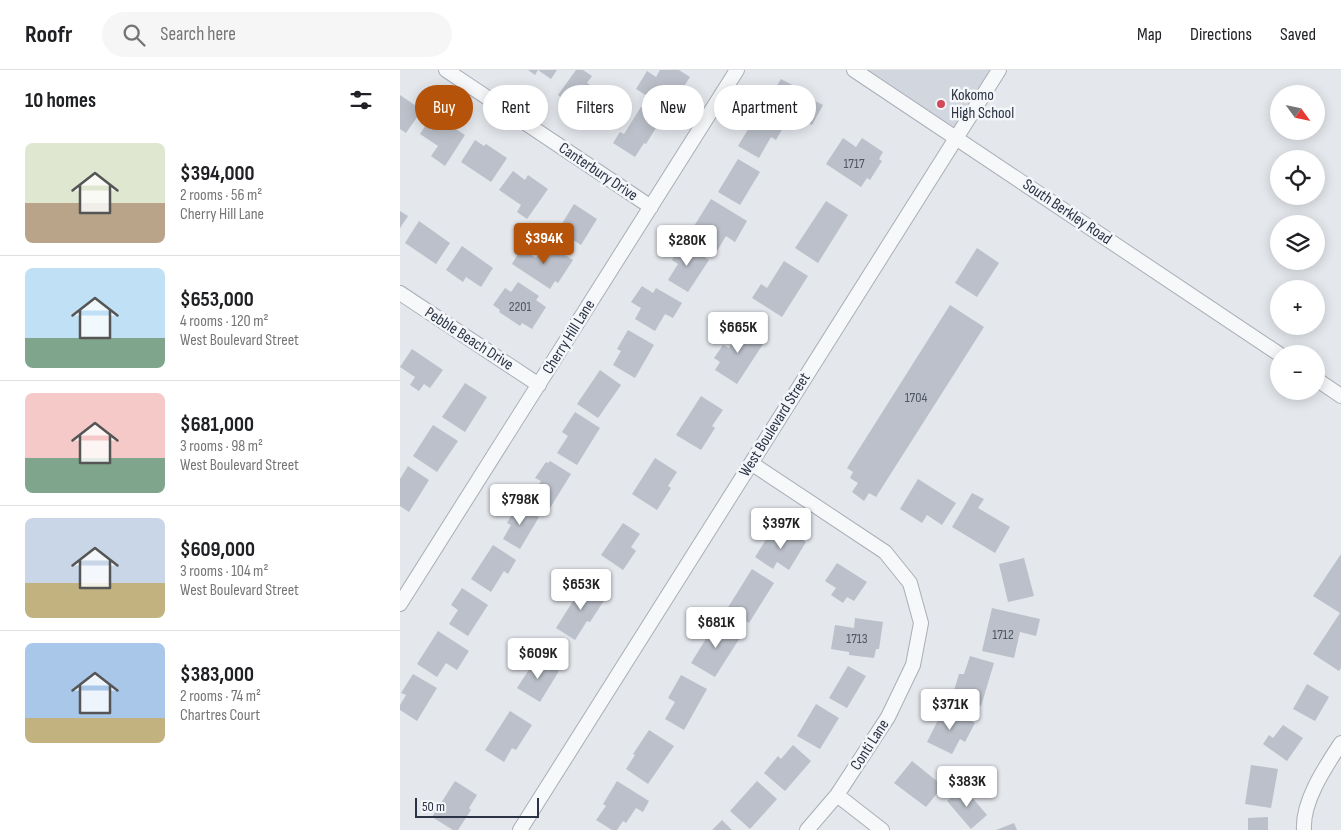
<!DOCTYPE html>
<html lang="en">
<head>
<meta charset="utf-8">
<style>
  body { margin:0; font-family:"Sofia Sans Condensed",sans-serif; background:#f6f6f6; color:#202124; height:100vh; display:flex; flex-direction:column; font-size:19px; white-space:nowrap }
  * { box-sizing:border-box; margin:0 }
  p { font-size:16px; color:#757577 }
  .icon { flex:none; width:28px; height:28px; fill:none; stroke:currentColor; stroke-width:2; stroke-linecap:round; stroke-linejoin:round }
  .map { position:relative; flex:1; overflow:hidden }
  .side { display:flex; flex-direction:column; background:#fff; width:400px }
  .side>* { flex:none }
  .top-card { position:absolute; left:15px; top:15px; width:475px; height:45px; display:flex; gap:10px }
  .needle { width:32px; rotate:123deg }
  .fabs { position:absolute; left:870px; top:15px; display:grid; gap:10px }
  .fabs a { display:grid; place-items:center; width:55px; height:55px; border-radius:50%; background:#fff; box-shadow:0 2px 12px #0003; font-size:25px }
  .scale { position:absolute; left:15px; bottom:12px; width:124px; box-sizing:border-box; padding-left:5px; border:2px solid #2b3445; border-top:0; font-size:14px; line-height:18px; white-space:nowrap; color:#2b3445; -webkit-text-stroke:4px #f4f6f9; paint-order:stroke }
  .price { position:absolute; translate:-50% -42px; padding:0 11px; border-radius:5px; background:#fff; color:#222; font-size:16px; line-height:32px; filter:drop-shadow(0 1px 2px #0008) }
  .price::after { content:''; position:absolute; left:50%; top:30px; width:15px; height:11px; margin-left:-8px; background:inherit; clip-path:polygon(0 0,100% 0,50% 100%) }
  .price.selected { background:#b45309; color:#fff }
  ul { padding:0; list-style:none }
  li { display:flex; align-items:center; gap:15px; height:125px; padding:0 25px }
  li+li { border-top:1px solid #e0e0e0 }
  li span { display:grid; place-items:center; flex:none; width:140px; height:100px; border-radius:8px; color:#555 }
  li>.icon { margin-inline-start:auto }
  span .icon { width:60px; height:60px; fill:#fffc; stroke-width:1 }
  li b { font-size:21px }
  h2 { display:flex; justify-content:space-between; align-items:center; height:60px; padding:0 25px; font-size:21px }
  .pill { padding:0 18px; border-radius:22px; background:#fff; box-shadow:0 2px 12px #0003; font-size:18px; line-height:45px }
  .pill.selected { background:#b45309; color:#fff }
  header { display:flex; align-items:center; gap:30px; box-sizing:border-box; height:70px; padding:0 25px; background:#fff; border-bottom:1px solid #e0e0e0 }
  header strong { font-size:24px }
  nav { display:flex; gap:28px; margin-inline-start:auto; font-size:18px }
  .search { width:350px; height:45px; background:#f6f6f6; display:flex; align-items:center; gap:12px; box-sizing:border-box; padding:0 18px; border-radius:28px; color:#757577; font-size:19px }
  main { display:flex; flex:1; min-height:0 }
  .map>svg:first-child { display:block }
</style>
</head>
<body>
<header>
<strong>Roofr</strong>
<div class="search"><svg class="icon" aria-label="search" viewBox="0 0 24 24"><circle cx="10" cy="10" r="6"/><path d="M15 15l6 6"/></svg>Search here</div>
<nav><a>Map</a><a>Directions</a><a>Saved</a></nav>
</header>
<main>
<section class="side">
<h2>10 homes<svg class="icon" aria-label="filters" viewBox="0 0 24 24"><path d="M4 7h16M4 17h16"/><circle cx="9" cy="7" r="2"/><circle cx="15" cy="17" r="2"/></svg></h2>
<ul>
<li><span style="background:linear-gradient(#dfe7d0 60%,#b9a48a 0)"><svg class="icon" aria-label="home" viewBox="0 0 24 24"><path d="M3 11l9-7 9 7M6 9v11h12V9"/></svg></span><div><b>$394,000</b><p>2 rooms · 56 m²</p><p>Cherry Hill Lane</p></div></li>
<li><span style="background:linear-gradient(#bfe0f5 70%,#7fa58c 0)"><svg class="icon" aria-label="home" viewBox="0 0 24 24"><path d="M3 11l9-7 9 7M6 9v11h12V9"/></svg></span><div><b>$653,000</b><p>4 rooms · 120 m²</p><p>West Boulevard Street</p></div></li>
<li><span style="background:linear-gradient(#f6c9c9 65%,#7fa58c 0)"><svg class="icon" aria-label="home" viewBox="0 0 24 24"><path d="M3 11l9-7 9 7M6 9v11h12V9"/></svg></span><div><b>$681,000</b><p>3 rooms · 98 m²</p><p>West Boulevard Street</p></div></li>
<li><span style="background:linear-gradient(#c9d6e8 65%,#c2b280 0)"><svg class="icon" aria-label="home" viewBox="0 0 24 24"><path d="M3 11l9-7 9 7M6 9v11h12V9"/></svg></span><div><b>$609,000</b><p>3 rooms · 104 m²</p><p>West Boulevard Street</p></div></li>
<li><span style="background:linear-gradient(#a9c7e8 75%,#c2b280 0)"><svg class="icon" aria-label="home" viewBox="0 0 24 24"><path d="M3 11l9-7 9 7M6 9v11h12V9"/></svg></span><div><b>$383,000</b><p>2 rooms · 74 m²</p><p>Chartres Court</p></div></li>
</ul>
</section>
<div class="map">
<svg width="941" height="760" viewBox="0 0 941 760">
  <rect width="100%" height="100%" fill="#e4e7ec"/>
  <path fill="#d2d6de" d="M454,0H599L556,68Z"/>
  <path fill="#bbc0ca" d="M128,0H157L151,9L138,0L135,5Z
    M176,0H183L192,6L187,13L205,25L192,45L183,40L180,44L172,38L175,34L169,30L168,32L158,25Z
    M260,0H279L290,7L269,40L236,19L247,1L256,7Z
    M381,9L409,24L407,27L423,35L412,55L368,31Z
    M0,25L22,40L6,63L0,59Z
    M241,37L261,50L246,74L244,73L235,87L213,73L220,62L224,64Z
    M359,41L384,56L376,70L371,67L359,88L338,76Z
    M33,44L65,65L45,96L31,86L38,76L20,64Z
    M443,68L456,77L462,68L483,82L479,89L482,91L470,110L467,108L461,117L426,94Z
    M75,70L84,76L86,74L107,88L91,112L61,92Z
    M338,89L360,102L340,135L318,122Z
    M113,101L125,110L128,105L148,119L127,149L117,142L121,135L99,120Z
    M311,129L347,151L335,172L326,166L317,181L289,164Z
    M426,131L448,145L418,193L395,178Z
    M174,134L197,149L181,175L158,160Z
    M0,141L8,146L0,158Z
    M19,151L50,173L36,194L5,173Z
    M282,173L309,190L288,222L268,210L278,194L272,190Z
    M62,176L93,198L81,217L66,207L63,212L46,200Z
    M144,176L149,179L151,176L173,190L158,213L155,211L150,219L112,194L121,179L136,188Z
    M577,178L599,193L577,227L555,213Z
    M384,191L408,206L382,247L352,228L361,214L367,218Z
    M118,212L139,226L136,230L146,237L132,259L122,253L120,256L99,242L100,240L93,235L105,218L111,222Z
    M242,216L253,223L256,218L282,233L273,248L265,244L255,261L235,249L241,238L231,232Z
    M550,235L584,257L476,427L469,423L464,431L452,422L458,413L450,408L453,402L447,398Z
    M337,253L365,271L337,314L315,300L320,292L314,288L323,275L329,278L335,269L329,265Z
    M228,260L254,275L235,308L213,295L221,281L217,279Z
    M12,279L43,300L30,318L24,314L19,321L10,315L15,307L0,297Z
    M200,300L221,315L198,348L177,334Z
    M65,313L87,327L65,362L42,347Z
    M301,326L323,340L312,356L315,358L301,380L276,365Z
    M175,342L200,358L177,395L157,383L168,366L162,362Z
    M33,355L58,371L37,402L13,386Z
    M255,388L277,402L268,416L271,418L257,440L232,424Z
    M150,391L171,404L150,438L131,426L141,411L135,408L146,392L148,393Z
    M8,396L29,410L9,442L0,436V409Z
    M518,409L556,433L542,455L527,445L522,453L500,439Z
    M572,423L584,429L578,438L610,457L595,483L552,457Z
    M118,434L139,447L120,479L103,469L111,455L107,453Z
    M223,453L240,464L231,477L236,481L223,500L201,485Z
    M383,458L406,472L389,500L377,492L373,499L355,487L369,465L376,469Z
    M93,475L116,490L108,504L104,501L91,522L71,509Z
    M941,484V598L939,601L913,584L940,543L913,526Z
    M624,488L634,526L608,532L599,494Z
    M437,493L467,512L454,531L447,527L443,533L431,525L436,518L425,511Z
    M352,499L374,513L349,553L327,539Z
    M185,512L207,526L190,552L187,551L175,570L156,558Z
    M62,518L88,535L68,566L49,554L58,540L51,535Z
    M592,538L640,549L636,566L620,562L614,588L582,581Z
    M455,548L483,552L479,579H476L474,588L449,585V582L431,579L435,555L454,558Z
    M317,551L341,566L315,607L291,593Z
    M38,561L69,581L57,600L46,593L37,607L17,594Z
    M570,586L594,593L581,636L552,627L559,604H564Z
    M137,587L159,601L140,632L117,618Z
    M448,596L466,606L447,638L429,628Z
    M13,604L37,618L17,651L0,640V635L6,625L1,623Z
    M281,605L307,619L284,660L265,649L275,632L268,628Z
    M907,614L929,627L915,651L893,639Z
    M416,634L439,648L420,679L397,666Z
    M544,638L575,653L565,672L560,669L552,684L527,672Z
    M110,641L132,655L116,680L112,678L104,692L85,680Z
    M883,655L903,668L887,691L863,674L869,665L873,668Z
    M249,660L274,676L248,714L226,699L235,685L233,684Z
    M393,675L411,691L385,721L364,703L378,686L381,689Z
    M512,691L543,716L526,737L494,713Z
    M851,695L878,699L871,738L845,734Z
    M55,711L77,725L69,738L71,740L58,760H53L32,747Z
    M217,711L249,731L243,742L236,738L226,753L223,751L217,760H212L196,750L206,736L203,734Z
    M357,711L377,729L350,759L330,741Z
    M563,717L587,745L571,759L547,731Z
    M868,747V760H848V748Z
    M322,750L332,760H312Z
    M614,753L617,760H596Z"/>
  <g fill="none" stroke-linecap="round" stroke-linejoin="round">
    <g stroke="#a9aeb7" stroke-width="16">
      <path id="street" d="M46,0L251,137
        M454,0L879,284
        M0,223L139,315
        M916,309L941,326
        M351,393L485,482L510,513L521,553L513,595L488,647L437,725L407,760
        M0,534L337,0
        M437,725L482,760
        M120,760L599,0
        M904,760C902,731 926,696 941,673"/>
    </g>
    <use href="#street" stroke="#f7f8fa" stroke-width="14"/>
  </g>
  <circle fill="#d1495b" stroke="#f4f6f9" stroke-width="2" cx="541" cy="34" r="5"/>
  <g text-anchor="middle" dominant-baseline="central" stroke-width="5" stroke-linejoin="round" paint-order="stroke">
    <g font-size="14" fill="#4f5766">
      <text x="454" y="93">1717</text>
      <text x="120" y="236">2201</text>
      <text x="516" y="327">1704</text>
      <text x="603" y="564">1712</text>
      <text x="457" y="568">1713</text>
    </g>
    <g font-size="16" fill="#2b3445" stroke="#f4f6f9" text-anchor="start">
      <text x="551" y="25">Kokomo<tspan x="551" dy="18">High School</tspan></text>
    </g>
    <g font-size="16" fill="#2b3445" stroke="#f4f6f9">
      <text transform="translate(198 102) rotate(34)">Canterbury Drive</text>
      <text transform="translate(667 142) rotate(34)">South Berkley Road</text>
      <text transform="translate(169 267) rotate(-58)">Cherry Hill Lane</text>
      <text transform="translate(69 269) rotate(33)">Pebble Beach Drive</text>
      <text transform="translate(375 355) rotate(-58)">West Boulevard Street</text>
      <text transform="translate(470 675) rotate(-57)">Conti Lane</text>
    </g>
  </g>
</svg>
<div class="fabs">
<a><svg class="needle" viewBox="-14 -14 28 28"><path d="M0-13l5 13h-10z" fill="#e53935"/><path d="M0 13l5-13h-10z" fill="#757577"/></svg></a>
<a><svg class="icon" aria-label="locate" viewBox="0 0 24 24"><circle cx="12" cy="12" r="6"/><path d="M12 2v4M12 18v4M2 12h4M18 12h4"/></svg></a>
<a><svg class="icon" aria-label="layers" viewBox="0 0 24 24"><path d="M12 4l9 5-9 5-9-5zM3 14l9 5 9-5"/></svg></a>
<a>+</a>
<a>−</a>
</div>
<div class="scale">50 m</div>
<b class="price selected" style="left:144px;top:195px">$394K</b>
<b class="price" style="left:287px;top:197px">$280K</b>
<b class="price" style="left:338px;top:284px">$665K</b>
<b class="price" style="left:120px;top:456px">$798K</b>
<b class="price" style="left:381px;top:480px">$397K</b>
<b class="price" style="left:181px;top:541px">$653K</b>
<b class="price" style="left:316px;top:579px">$681K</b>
<b class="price" style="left:138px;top:610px">$609K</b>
<b class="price" style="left:550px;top:661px">$371K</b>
<b class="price" style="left:567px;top:738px">$383K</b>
<div class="top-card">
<a class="pill selected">Buy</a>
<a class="pill">Rent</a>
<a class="pill">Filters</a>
<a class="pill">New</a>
<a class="pill">Apartment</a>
</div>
</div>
</main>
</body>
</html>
